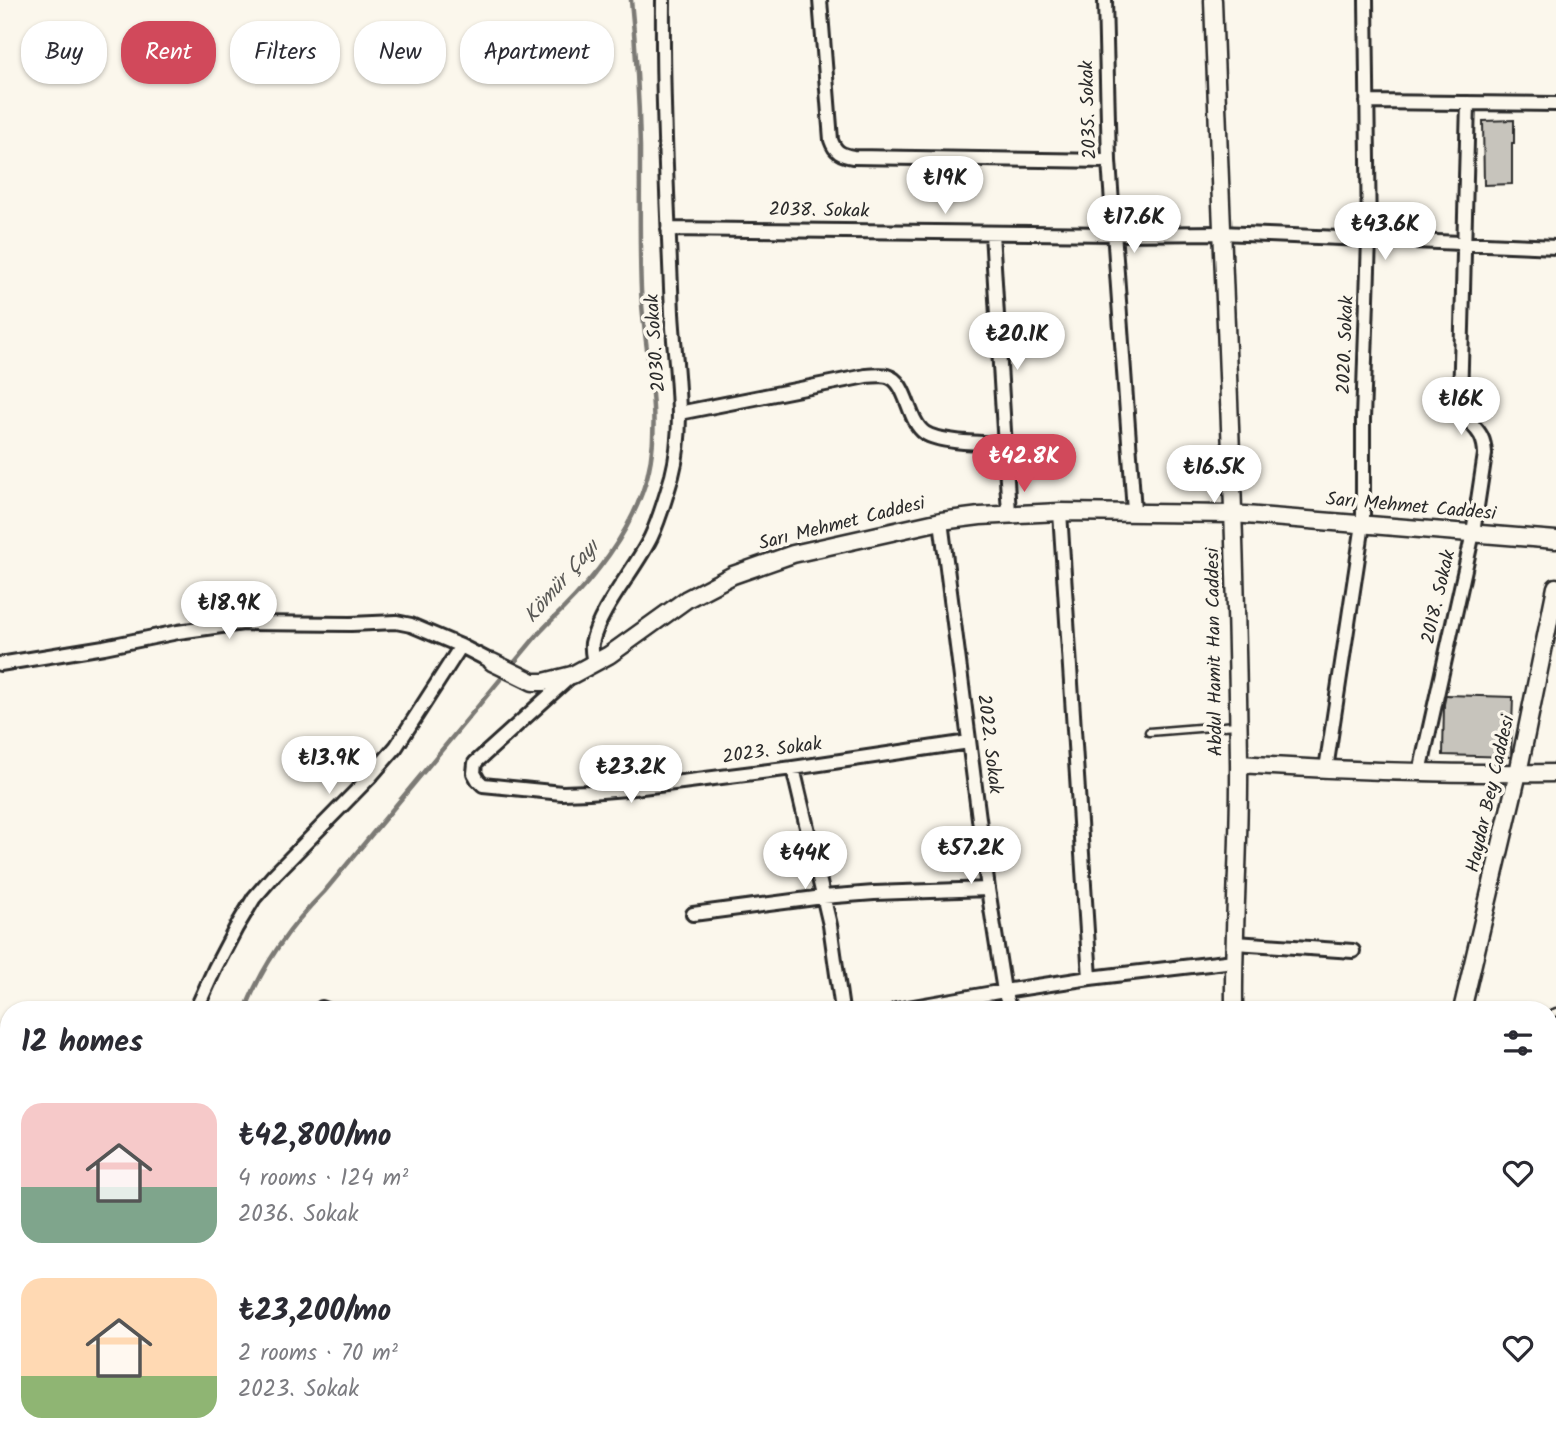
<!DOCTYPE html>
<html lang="en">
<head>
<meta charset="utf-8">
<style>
  body { margin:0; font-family:Kalam,sans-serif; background:#f2f2f3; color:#2b2b33; height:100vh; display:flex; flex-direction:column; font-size:26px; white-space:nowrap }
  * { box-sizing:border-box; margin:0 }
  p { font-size:23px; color:#7c7c81 }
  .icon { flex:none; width:38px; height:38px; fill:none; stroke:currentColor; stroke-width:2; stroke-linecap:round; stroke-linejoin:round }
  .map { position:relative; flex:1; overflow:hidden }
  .sheet { position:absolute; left:0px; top:1001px; width:1558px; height:450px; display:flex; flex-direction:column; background:#fff; border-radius:28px 28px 0 0; box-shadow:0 2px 5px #0004 }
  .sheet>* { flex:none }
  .banner { position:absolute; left:21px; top:21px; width:700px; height:63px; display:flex; gap:14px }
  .price { position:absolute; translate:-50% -60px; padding:0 16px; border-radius:24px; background:#fff; color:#222; font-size:23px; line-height:46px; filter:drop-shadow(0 2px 4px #0008) }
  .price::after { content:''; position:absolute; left:50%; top:42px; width:21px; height:16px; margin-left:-10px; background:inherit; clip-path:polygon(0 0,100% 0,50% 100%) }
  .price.active { background:#d1495b; color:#fff }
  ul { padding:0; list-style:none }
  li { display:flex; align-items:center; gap:21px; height:175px; padding:0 21px }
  li span { display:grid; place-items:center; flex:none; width:196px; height:140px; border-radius:21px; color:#555 }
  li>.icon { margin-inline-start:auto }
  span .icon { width:84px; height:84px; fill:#fffc; stroke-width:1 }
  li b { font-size:30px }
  h2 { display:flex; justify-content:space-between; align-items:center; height:84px; padding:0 21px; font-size:30px }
  .tag { padding:0 24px; border-radius:28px; background:#fff; box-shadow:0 2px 5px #0004; font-size:24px; line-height:63px }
  .tag.active { background:#d1495b; color:#fff }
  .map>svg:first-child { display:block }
</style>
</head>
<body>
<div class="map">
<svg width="1556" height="1450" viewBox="0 0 1556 1450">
  <rect width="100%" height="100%" fill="#fbf7ec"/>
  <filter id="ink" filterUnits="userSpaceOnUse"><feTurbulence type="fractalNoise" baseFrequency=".0143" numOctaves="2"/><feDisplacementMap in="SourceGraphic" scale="14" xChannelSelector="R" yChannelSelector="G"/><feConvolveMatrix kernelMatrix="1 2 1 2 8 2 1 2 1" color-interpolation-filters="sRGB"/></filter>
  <g filter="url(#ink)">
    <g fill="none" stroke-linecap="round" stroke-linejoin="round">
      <path stroke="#7b7a75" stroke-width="4.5" d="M245,1010C263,964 289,927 324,892C393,808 463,724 533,640C542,629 552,620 562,610C595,577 626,537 642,493C667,427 644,358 641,290C639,242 640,195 640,147C639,98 636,49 631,0
        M182,1450L183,1442"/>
    </g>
    <path fill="#c7c4bc" stroke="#2b2b2b" stroke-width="2" d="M1514,120V143H1512V184L1484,185L1483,121Z
      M1446,695L1513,697L1511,757L1443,755L1444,704Z"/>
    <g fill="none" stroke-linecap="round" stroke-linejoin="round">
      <g stroke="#2b2b2b" stroke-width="11">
        <path id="service" d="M1149,732L1236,725
          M1549,1016L1556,1012"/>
      </g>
      <g stroke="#2b2b2b" stroke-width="18">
        <path id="minor" d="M820,0L831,140C835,152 841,155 853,157L1109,161
          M1105,0L1109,161L1134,511
          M1367,102L1556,104
          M668,229L1116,234L1221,233L1556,247
          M992,233L1009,513
          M679,413L866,376C873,376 881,374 887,376C908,381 907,421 925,433C940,443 985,443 1005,444
          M1060,512L1090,978
          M941,521L988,889L1004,991L1090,978L1234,961
          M0,664L104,647L178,632L243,623L351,624L396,622L411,625L461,646
          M594,664C593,657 591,650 592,643C600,608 635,570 651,537C660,518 666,496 672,476C686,423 675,367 672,313C668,209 662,104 663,0
          M571,676L475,763L474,773L478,780L483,785L562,793L589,792L626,789L793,768L969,742
          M793,768L830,925L842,1010
          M1326,769L1363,524V420L1369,239L1366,0
          M1420,772L1473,533L1485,454C1484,425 1466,428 1460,402L1468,103
          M693,914L823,897L874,893L988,889
          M1235,943L1353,951
          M322,1008L327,1010
          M196,1010L215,968L236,928L254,898L274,875L369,778L396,747L461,646L492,662
          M896,1010L1004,991L1010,1010
          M1549,1240L1556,1235
          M1503,1442L1515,1450
          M147,1450V1442
          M292,1450L308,1442"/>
      </g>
      <g stroke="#2b2b2b" stroke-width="21">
        <path id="tertiary" d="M1213,0C1222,254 1236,507 1239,761C1240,844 1233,927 1234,1010
          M492,662L533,682H544L572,675L609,655L687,599L733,575L793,554L941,521L980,516L1060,512L1233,514L1556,540
          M1239,764C1345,771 1450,774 1556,773
          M1462,1010L1518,773L1556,587
          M1339,1450V1442
          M1469,1450L1475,1442"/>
      </g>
      <g stroke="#2b2b2b" stroke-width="26">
        <path id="trunk" d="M1549,1034L1556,1030
          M1549,1074L1556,1070
          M734,1450L750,1442
          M819,1450L835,1442"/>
      </g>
      <use href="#service" stroke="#fbf7ec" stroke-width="6"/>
      <use href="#minor" stroke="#fbf7ec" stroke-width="12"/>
      <use href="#tertiary" stroke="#fbf7ec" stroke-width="16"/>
      <use href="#trunk" stroke="#fbf7ec" stroke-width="21"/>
    </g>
  </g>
  <g text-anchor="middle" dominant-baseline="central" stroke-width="7" stroke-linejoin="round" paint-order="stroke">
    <g font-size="19" fill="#2b2b2b" stroke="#fbf7ec">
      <text transform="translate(1089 110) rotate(-92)">2035. Sokak</text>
      <text transform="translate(819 211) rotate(1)">2038. Sokak</text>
      <text transform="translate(656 343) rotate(-94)">2030. Sokak</text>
      <text transform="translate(1346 345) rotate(-88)">2020. Sokak</text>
      <text transform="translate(1411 507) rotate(5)">Sarı Mehmet Caddesi</text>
      <text transform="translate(842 524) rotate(-14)">Sarı Mehmet Caddesi</text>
      <text transform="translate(1439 597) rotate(-77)">2018. Sokak</text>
      <text transform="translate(1215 652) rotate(-91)">Abdul Hamit Han Caddesi</text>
      <text transform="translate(989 744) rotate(83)">2022. Sokak</text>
      <text transform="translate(772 751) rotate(-8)">2023. Sokak</text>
      <text transform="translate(1491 794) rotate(-77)">Haydar Bey Caddesi</text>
    </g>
    <g font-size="21" font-style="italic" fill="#5a5956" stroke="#fbf7ec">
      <text transform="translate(562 582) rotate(-49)">Kömür Çayı</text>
    </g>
  </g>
</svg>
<b class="price" style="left:945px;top:216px">₺19K</b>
<b class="price" style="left:1134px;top:255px">₺17.6K</b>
<b class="price" style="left:1385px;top:262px">₺43.6K</b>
<b class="price" style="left:1017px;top:372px">₺20.1K</b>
<b class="price" style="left:1461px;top:437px">₺16K</b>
<b class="price active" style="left:1024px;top:494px">₺42.8K</b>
<b class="price" style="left:1214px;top:505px">₺16.5K</b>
<b class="price" style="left:229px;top:641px">₺18.9K</b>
<b class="price" style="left:329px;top:796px">₺13.9K</b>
<b class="price" style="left:631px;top:805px">₺23.2K</b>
<b class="price" style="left:971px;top:886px">₺57.2K</b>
<b class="price" style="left:805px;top:891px">₺44K</b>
<div class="banner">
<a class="tag">Buy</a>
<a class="tag active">Rent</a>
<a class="tag">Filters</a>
<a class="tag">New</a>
<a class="tag">Apartment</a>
</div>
<section class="sheet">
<h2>12 homes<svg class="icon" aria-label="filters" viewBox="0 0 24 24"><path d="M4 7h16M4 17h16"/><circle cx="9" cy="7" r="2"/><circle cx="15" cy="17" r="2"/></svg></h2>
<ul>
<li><span style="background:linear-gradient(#f6c9c9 60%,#7fa58c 0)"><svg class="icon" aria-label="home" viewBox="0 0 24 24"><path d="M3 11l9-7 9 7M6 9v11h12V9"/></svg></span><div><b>₺42,800/mo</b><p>4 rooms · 124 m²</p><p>2036. Sokak</p></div><svg class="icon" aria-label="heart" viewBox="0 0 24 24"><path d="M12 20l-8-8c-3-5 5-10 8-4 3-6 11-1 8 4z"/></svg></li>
<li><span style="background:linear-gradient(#ffd9b3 70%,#8fb573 0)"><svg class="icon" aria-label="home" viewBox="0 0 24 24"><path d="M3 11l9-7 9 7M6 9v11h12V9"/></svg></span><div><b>₺23,200/mo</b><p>2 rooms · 70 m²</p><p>2023. Sokak</p></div><svg class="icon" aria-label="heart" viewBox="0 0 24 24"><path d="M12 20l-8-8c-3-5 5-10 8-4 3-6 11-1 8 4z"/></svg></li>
</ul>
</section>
</div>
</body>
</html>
